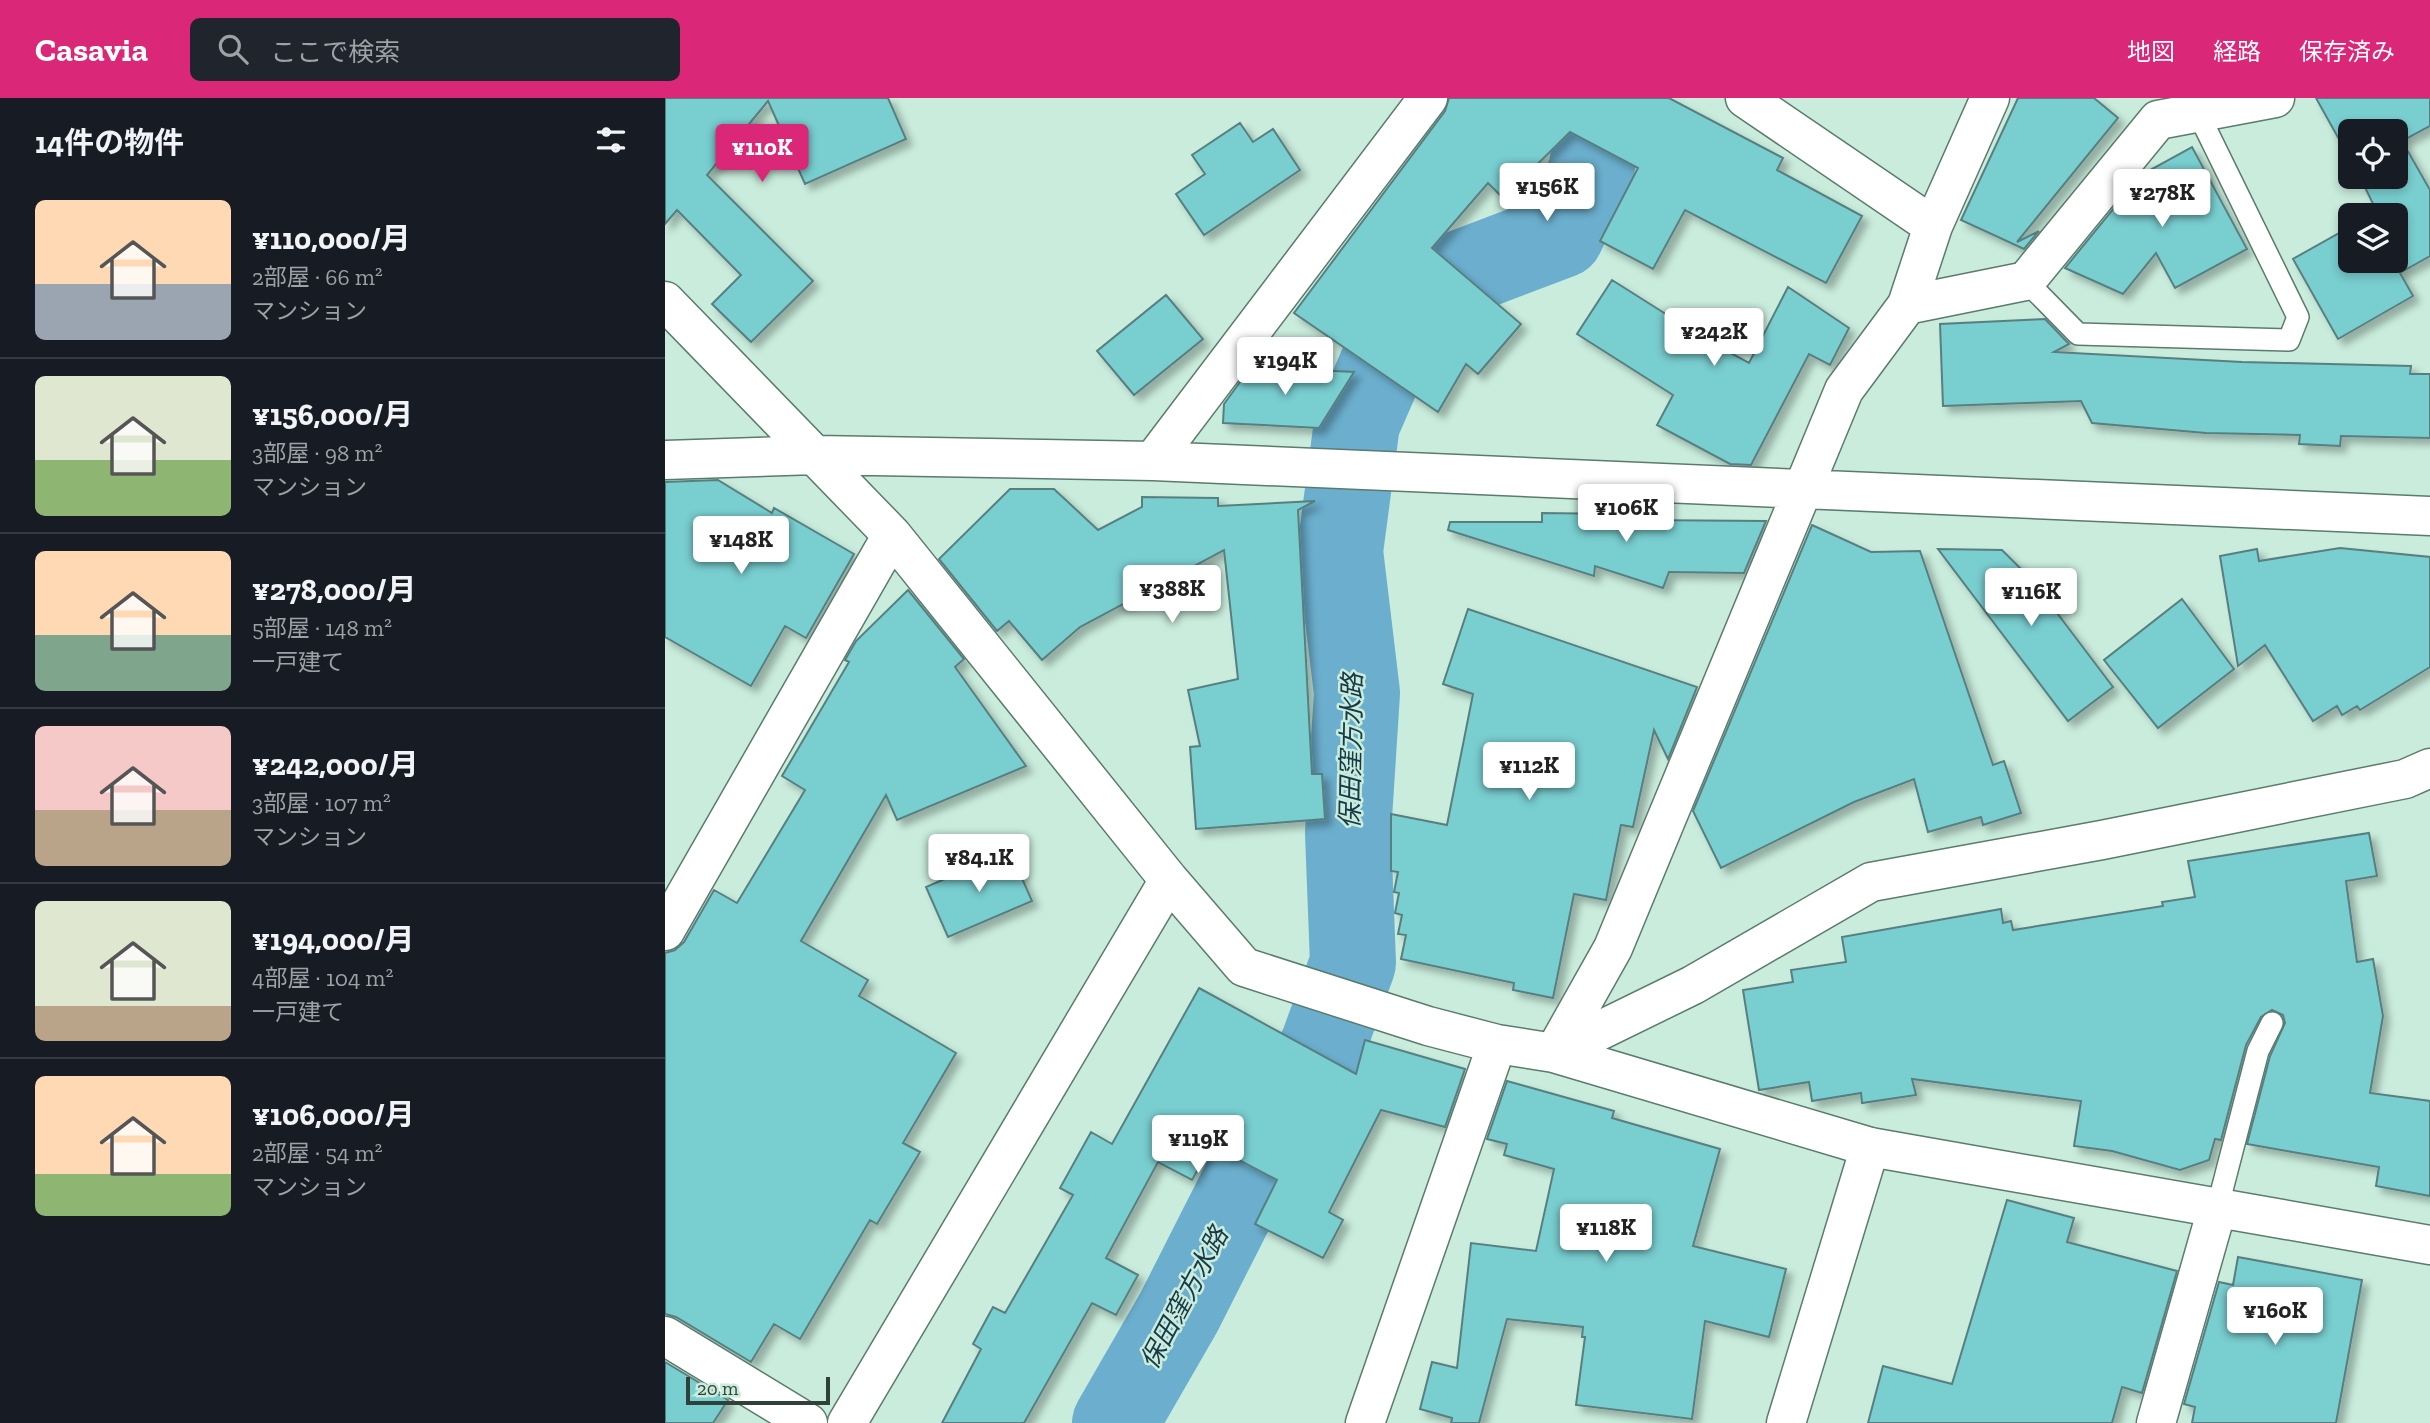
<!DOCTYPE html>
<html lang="ja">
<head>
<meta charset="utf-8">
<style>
  body { margin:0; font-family:"Zilla Slab","Noto Sans JP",serif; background:#20242c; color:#f1f3f6; height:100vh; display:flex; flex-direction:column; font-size:26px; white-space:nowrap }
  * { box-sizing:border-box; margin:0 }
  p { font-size:23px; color:#9ea1a6 }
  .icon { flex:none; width:38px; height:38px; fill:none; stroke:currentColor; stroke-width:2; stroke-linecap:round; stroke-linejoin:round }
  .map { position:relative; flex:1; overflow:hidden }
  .sheet { display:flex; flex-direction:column; background:#171b24; width:665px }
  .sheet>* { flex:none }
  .tools { position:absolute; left:1673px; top:21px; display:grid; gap:14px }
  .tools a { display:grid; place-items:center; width:70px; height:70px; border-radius:10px; background:#171b24; box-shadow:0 4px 10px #0003; font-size:35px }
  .scale { position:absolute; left:21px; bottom:18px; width:144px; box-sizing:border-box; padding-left:7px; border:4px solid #32403a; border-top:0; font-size:19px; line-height:24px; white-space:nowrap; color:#32403a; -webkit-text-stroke:5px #c9ecdc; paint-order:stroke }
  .price { position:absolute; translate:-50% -60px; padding:0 16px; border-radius:7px; background:#fff; color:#222; font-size:23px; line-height:46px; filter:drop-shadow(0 2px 4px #0008) }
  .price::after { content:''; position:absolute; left:50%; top:42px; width:21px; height:16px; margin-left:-10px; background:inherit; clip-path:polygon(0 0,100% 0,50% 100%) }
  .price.on { background:#db2777; color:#fff }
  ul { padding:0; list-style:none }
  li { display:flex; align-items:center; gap:21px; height:175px; padding:0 35px }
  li+li { border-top:2px solid #363941 }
  li span { display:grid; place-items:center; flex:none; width:196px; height:140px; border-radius:10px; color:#555 }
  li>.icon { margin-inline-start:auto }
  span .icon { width:84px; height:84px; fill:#fffc; stroke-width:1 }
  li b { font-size:30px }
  h2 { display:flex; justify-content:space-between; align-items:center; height:84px; padding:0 35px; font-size:30px }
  header { display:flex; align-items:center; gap:42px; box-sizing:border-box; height:98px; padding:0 35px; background:#db2777; color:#fff }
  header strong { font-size:33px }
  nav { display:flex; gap:38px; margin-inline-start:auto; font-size:24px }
  .search { width:490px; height:63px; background:#20242c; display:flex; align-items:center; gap:18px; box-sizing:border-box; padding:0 24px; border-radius:10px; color:#9ea1a6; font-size:26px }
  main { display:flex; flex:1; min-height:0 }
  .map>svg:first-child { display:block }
</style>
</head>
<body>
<header>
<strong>Casavia</strong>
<div class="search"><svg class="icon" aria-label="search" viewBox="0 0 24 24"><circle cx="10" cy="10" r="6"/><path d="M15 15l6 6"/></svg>ここで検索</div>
<nav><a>地図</a><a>経路</a><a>保存済み</a></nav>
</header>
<main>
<section class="sheet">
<h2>14件の物件<svg class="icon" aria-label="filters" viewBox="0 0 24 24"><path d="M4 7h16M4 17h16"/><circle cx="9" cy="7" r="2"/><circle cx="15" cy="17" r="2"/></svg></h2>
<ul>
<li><span style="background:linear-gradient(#ffd9b3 60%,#9aa5b1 0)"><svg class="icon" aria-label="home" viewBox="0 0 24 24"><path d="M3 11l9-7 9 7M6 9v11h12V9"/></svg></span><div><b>¥110,000/月</b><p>2部屋 · 66 m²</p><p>マンション</p></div></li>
<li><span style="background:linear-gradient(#dfe7d0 60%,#8fb573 0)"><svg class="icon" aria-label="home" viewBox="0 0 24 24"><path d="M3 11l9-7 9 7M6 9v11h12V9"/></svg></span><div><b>¥156,000/月</b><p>3部屋 · 98 m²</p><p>マンション</p></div></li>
<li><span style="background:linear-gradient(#ffd9b3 60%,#7fa58c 0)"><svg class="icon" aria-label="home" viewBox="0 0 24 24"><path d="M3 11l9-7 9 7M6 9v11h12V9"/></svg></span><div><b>¥278,000/月</b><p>5部屋 · 148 m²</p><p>一戸建て</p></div></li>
<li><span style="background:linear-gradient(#f6c9c9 60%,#b9a48a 0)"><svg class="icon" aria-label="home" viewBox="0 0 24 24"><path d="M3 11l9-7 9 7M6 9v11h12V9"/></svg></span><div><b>¥242,000/月</b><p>3部屋 · 107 m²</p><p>マンション</p></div></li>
<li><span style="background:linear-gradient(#dfe7d0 75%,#b9a48a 0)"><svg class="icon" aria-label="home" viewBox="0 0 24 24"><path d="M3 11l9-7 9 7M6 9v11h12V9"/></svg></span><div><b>¥194,000/月</b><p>4部屋 · 104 m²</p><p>一戸建て</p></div></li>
<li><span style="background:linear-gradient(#ffd9b3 70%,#8fb573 0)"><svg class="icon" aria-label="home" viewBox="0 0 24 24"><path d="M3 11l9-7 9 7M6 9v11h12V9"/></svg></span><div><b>¥106,000/月</b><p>2部屋 · 54 m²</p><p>マンション</p></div></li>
</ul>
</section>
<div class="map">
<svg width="1765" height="1325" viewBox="0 0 1765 1325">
  <defs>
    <filter id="shadow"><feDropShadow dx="6" dy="6" stdDeviation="3.5" flood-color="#0004"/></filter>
  </defs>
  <rect width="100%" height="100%" fill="#c9ecdc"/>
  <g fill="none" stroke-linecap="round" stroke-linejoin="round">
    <path stroke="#6baecd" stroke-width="86" d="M450,1325L514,1214L588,1068L657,950L688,865L683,735L692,595L675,453L692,325L742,210L770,185L896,137L926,74L938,0"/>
  </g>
  <path fill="#79ced0" stroke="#597f80" stroke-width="2" filter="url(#shadow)" d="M0,0H223L241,41L140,86L103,3L42,77L148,183L86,244L47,206L76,177L12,112L0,126Z
    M784,0H1004L1118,60L1112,72L1197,118L1161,185L1020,112L988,171L935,143L973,70L905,34L838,100L823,85L767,150L856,226L813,276L801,266L773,314L629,215L780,13Z
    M1353,0H1429L1453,20L1352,144L1374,133L1359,151L1296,122Z
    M1651,0H1765V28L1737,43L1765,92V158L1735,175L1748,198L1673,241L1628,161L1685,129V163H1731V117H1707L1712,114L1695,79H1731V33H1685V61Z
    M575,25L588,44L608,31L635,72L539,137L511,96L540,76L527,57Z
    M1527,49L1582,151L1510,190L1491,155L1458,196L1400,170L1476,77Z
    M947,182L1045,244L1084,265L1123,189L1184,230L1165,267L1144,256L1086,367L1065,366L992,327L1008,297L912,236Z
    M501,197L538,241L469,297L432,253Z
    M1380,221L1404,246L1389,254L1577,264L1746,268L1745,276H1765V340L1676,338L1675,348L1634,346L1635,337L1541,335L1427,325L1416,303L1278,308L1275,226Z
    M586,269L689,274L654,330L558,325L559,306Z
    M53,382L107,415L109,410L189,456L141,540L120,528L86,588L0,539V384Z
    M345,391H389L433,432L477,409V399L553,400V408L650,403L633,412L647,676H657L660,721L531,731L525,649L535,648L523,592L573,581L559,452L415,529L377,562L344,523L332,533L274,461Z
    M877,415L952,416L970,422L1101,423L1079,475L1004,474L998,490L930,468L929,478L783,432L785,424H877Z
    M1147,427L1206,454L1255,453L1328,667L1339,663L1356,715L1318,727L1316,719L1263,734L1249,681L1189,704L1056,770L1028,713Z
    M1675,450L1765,459V569L1695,612L1692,608L1677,617L1672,608L1648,623L1600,547L1573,568L1555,458L1592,451L1594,463Z
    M1273,451L1337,452L1385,500L1383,503L1448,589L1403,623Z
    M243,492L299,561L290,569L361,668L232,722L221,697L136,843L203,882L194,898L291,955L238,1045L255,1054L212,1126L205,1122L135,1241L109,1226L86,1264L11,1219L0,1216V855L10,852L19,844L49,792L72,805L140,692L117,678L184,564L180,562L191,543Z
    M1517,501L1569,571L1493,630L1439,562Z
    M803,511L1032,589L1003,661L989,632L968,729L956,727L941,802L909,796L888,900L848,892L849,885L736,861L741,837L733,836L737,817L730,815L734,795L729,794L733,774L726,773V716L782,727L808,596L778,586Z
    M1704,735L1712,778L1681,783L1692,864L1708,861L1718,918L1705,995L1765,1003V1098L1711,1088L1714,1069L1582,1046L1605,958L1620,925L1618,917L1607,912L1596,919L1581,947L1556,1042L1550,1041L1544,1062L1515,1072L1447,1053L1409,1048L1416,1003L1247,981L1251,997L1197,1005L1196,995L1147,1003L1144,984L1094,992L1078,892L1128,884L1126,872L1181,864L1177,839L1336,811L1338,825L1346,823L1348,832L1498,808L1497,804L1530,799L1523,763Z
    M345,753L367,803L283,839L261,789Z
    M534,890L691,976L700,942L800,971L780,1029L716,1012L664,1114L678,1122L658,1160L590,1126L612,1082L546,1047L527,1082L493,1064L441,1160L473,1177L451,1217L427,1205L359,1325H277L316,1251L308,1246L328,1209L340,1215L408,1097L395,1090L426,1034L447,1046Z
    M842,983L949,1013L947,1020L1055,1051L1028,1148L1121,1171L1104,1239L1040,1223L1027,1321L911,1307L920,1239H917L918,1229L842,1221L814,1325H786L787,1320L755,1311L767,1264L792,1270L806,1145L871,1153L889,1071L839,1057L842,1046L822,1041Z
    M1342,1102L1409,1120L1402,1144L1512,1173L1477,1295L1457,1289L1447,1325H1203L1218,1268L1287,1286Z
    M1573,1159L1697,1182L1671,1325H1527L1530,1309L1519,1306L1554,1184L1568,1187Z
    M0,1264L63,1302L48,1325H0Z"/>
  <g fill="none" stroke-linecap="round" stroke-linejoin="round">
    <g stroke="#5b7b6d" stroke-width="24">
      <path id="lane" d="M1361,183L1413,236L1624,242L1633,219L1533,15
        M1552,1111L1593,953L1607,925"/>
    </g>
    <g stroke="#5b7b6d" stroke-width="41">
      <path id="street" d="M1268,128L1325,0
        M0,203L227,437L504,782L579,869L763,928L832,946L889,955L1205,1049L1765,1147
        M1242,207L1361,183L1493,22L1610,0
        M0,362L151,357L488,363L1765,418
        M488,363L763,0
        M0,833L227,437
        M889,955L948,850L1179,292L1242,207L1268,128L1080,0
        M889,955L1028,887L1206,784L1437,742L1740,681L1765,670
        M0,1238L143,1325
        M182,1325L504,782
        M700,1325L832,946
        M1491,1325L1552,1111"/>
    </g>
    <g stroke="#5b7b6d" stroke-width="41">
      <path id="secondary" d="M1121,1325L1205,1049"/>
    </g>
    <use href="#lane" stroke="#fff" stroke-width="21"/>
    <use href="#street" stroke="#fff" stroke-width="38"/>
    <use href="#secondary" stroke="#fff" stroke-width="38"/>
  </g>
  <g text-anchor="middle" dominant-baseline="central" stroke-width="5" stroke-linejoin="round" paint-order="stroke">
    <g font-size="26" font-style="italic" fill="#183846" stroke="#c9ecdc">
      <text transform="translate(686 653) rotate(-89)">保田窪方水路</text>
      <text transform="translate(519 1200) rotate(-62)">保田窪方水路</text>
    </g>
  </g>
</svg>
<div class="tools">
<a><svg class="icon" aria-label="locate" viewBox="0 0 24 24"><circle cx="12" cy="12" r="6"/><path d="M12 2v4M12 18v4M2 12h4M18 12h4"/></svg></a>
<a><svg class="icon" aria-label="layers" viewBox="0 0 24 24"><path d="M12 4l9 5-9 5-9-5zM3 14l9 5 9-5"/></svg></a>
</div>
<div class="scale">20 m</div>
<b class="price on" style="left:97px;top:86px">¥110K</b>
<b class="price" style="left:882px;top:125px">¥156K</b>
<b class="price" style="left:1497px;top:131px">¥278K</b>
<b class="price" style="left:1049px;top:270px">¥242K</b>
<b class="price" style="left:620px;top:299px">¥194K</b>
<b class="price" style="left:961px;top:446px">¥106K</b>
<b class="price" style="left:76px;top:478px">¥148K</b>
<b class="price" style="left:507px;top:527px">¥388K</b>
<b class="price" style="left:1366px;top:530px">¥116K</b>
<b class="price" style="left:864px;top:704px">¥112K</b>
<b class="price" style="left:314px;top:796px">¥84.1K</b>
<b class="price" style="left:533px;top:1077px">¥119K</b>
<b class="price" style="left:941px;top:1166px">¥118K</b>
<b class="price" style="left:1610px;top:1249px">¥160K</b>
</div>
</main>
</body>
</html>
